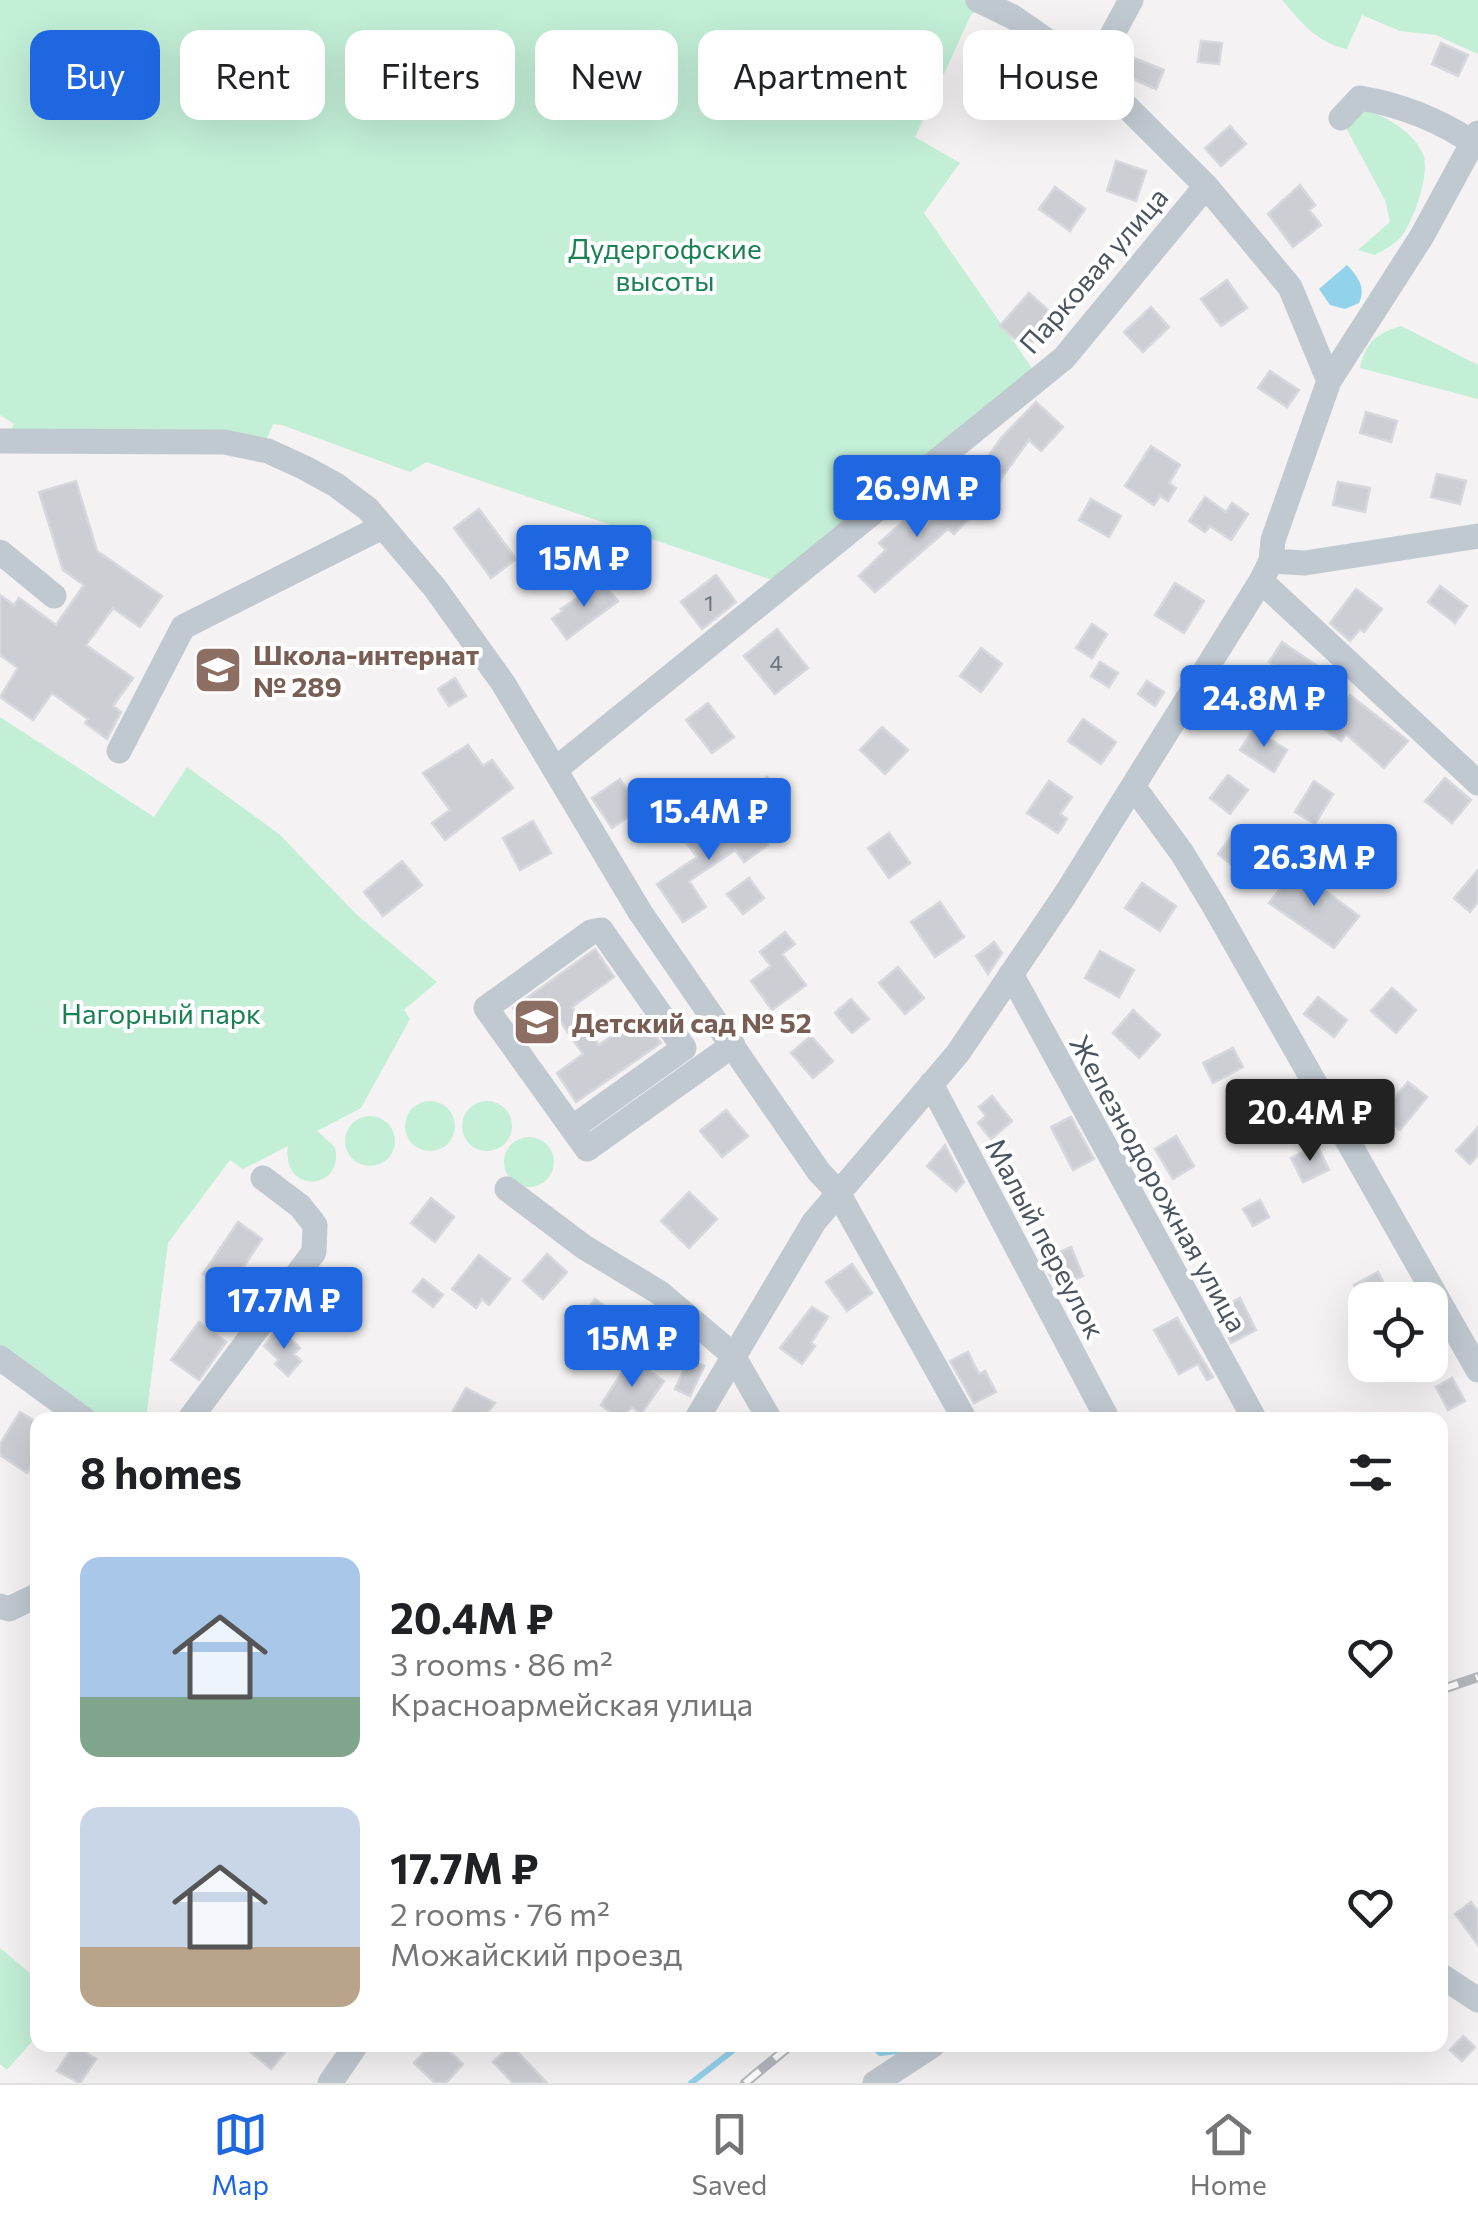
<!DOCTYPE html>
<html lang="en">
<head>
<meta charset="utf-8">
<style>
  body { margin:0; font-family:Commissioner,sans-serif; background:#f6f6f6; color:#202124; height:100vh; display:flex; flex-direction:column; font-size:38px; white-space:nowrap }
  * { box-sizing:border-box; margin:0 }
  p { font-size:32px; color:#757577 }
  .icon { flex:none; width:55px; height:55px; fill:none; stroke:currentColor; stroke-width:2; stroke-linecap:round; stroke-linejoin:round }
  .map { position:relative; flex:1; overflow:hidden }
  .panel { position:absolute; left:30px; top:1412px; width:1418px; height:640px; display:flex; flex-direction:column; background:#fff; border-radius:20px; box-shadow:0 10px 40px #0002 }
  .panel>* { flex:none }
  .top-card { position:absolute; left:30px; top:30px; width:1420px; height:90px; display:flex; gap:20px }
  .tools { position:absolute; left:1348px; top:1282px; display:grid; gap:20px }
  .tools a { display:grid; place-items:center; width:100px; height:100px; border-radius:20px; background:#fff; box-shadow:0 10px 40px #0002; font-size:50px }
  .price { position:absolute; translate:-50% -85px; padding:0 22px; border-radius:10px; background:#1f66e1; color:#fff; font-size:32px; line-height:65px; filter:drop-shadow(0 2px 5px #0008) }
  .price::after { content:''; position:absolute; left:50%; top:60px; width:30px; height:22px; margin-left:-15px; background:inherit; clip-path:polygon(0 0,100% 0,50% 100%) }
  .price.selected { background:#222; color:#fff }
  ul { padding:0; list-style:none }
  li { display:flex; align-items:center; gap:30px; height:250px; padding:0 50px }
  li span { display:grid; place-items:center; flex:none; width:280px; height:200px; border-radius:20px; color:#555 }
  li>.icon { margin-inline-start:auto }
  span .icon { width:120px; height:120px; fill:#fffc; stroke-width:1 }
  li b { font-size:42px }
  h2 { display:flex; justify-content:space-between; align-items:center; height:120px; padding:0 50px; font-size:42px }
  .chip { padding:0 35px; border-radius:20px; background:#fff; box-shadow:0 10px 40px #0002; font-size:35px; line-height:90px }
  .chip.selected { background:#1f66e1; color:#fff }
  .dock { display:flex; justify-content:space-around; align-items:center; height:140px; border-top:2px solid #e0e0e0; background:#fff; font-size:28px; color:#757577 }
  .dock a { display:grid; justify-items:center; gap:5px }
  .dock .selected { color:#1f66e1 }
  .map>svg:first-child { display:block }
</style>
</head>
<body>
<div class="map">
<svg width="1478" height="2083" viewBox="0 0 1478 2083">
  <rect width="100%" height="100%" fill="#f4f2f2"/>
  <path fill="#c3efd7" d="M0,0H989L971,15L915,137L960,163L924,213L1034,371L778,582L426,462L410,472L282,425L273,424L265,443L6,440L14,424L0,415Z
    M1282,0H1478V54L1436,35L1400,31L1362,15L1347,49C1317,43 1301,22 1282,0Z
    M1360,109C1382,113 1414,132 1423,154C1431,172 1413,223 1401,237C1393,245 1384,250 1375,255L1358,250L1390,222L1385,200L1344,124Z
    M1401,326L1478,365V399L1360,368C1366,342 1375,334 1401,326Z
    M0,717L154,817L187,767L279,834L356,914L437,982L404,1010L410,1019L361,1108L317,1131L335,1147C345,1191 281,1195 288,1146L243,1169L230,1160L168,1243L146,1420H100L0,1367Z
    M405 1126a25 25 0 1 1 50 0a25 25 0 1 1-50 0Z
    M462 1126a25 25 0 1 1 50 0a25 25 0 1 1-50 0Z
    M345 1141a25 25 0 1 1 50 0a25 25 0 1 1-50 0Z
    M504 1162a25 25 0 1 1 50 0a25 25 0 1 1-50 0Z
    M0,1948L37,1979V2036L7,2070L0,2064Z"/>
  <path fill="#92d2eb" d="M1347,265C1358,277 1366,287 1359,303L1345,309L1330,305L1319,289Z"/>
  <g fill="none" stroke-linecap="round" stroke-linejoin="round">
    <path stroke="#92d2eb" stroke-width="6" d="M872,2045L880,2053L907,2050
      M691,2083L740,2045"/>
  </g>
  <path fill="#ccced4" stroke="#d6d8dd" stroke-width="2.5" d="M1201,41L1222,43L1219,64L1198,62Z
    M1441,43L1468,55L1458,76L1432,64Z
    M1134,58L1164,70L1156,89L1126,76Z
    M995,73L1039,74L1038,108L994,106Z
    M1230,126L1246,144L1221,166L1205,148Z
    M1116,161L1146,171L1136,201L1107,191Z
    M1300,185L1315,205L1309,210L1321,225L1293,247L1268,214Z
    M1055,187L1085,209L1070,231L1039,209Z
    M1227,280L1247,308L1221,326L1201,299Z
    M1029,293L1055,316L1026,349L1000,326Z
    M1151,307L1169,327L1143,352L1124,332Z
    M1270,371L1299,390L1287,407L1258,388Z
    M1036,402L1063,427L1041,451L1029,440L997,484L978,471L1001,438Z
    M1366,412L1397,421L1391,442L1360,433Z
    M1151,446L1180,465L1169,483L1176,488L1168,501L1160,496L1154,505L1125,486Z
    M1437,474L1466,481L1460,504L1431,497Z
    M76,481L97,551L162,596L140,627L113,608L86,645L133,678L113,706L121,712L107,739L85,723L88,719L52,693L33,720L0,697L18,668L0,655V595L14,605L19,598L56,625L84,585L63,570L39,492Z
    M1338,482L1370,488L1365,512L1333,505Z
    M963,488L981,506L954,534L948,529L875,592L859,576L886,550L879,543L906,519L919,533Z
    M1205,497L1226,512L1232,503L1248,514L1231,540L1210,526L1205,532L1189,521Z
    M1091,499L1121,516L1109,537L1079,520Z
    M479,509L516,559L491,578L454,528Z
    M716,575L736,602L702,629L681,602Z
    M602,582L618,601L567,639L552,619L563,611L561,609Z
    M1175,583L1204,601L1184,633L1155,615Z
    M1440,586L1467,606L1455,623L1428,602Z
    M1356,589L1382,609L1364,632L1360,629L1350,641L1330,623Z
    M1092,624L1107,634L1092,658L1076,648Z
    M777,629L808,668L775,694L744,656Z
    M1282,642L1319,667L1305,686L1269,662Z
    M981,648L1002,664L981,692L960,676Z
    M1100,662L1118,673L1109,687L1091,676Z
    M455,678L466,696L449,706L438,689Z
    M1147,681L1164,692L1155,706L1138,694Z
    M1350,695L1408,741L1384,768L1346,734L1341,741L1325,730Z
    M708,703L734,737L712,753L686,720Z
    M1083,719L1116,742L1101,764L1068,741Z
    M882,727L908,750L885,774L860,750Z
    M1254,729L1287,750L1274,772L1240,750Z
    M468,745L483,766L492,760L513,788L445,840L432,823L450,810L423,773Z
    M1228,775L1248,790L1230,814L1210,798Z
    M767,777L780,792L764,806L751,792Z
    M1445,778L1471,800L1452,823L1425,801Z
    M620,779L640,809L612,828L592,798Z
    M1049,781L1072,797L1060,814L1067,819L1058,833L1027,813Z
    M1314,781L1333,794L1315,824L1295,812Z
    M746,815L768,845L744,862L735,850L689,881L706,907L683,922L657,884L697,857L686,842L706,828L714,838Z
    M533,821L551,853L520,870L503,838Z
    M1237,829L1265,852L1247,876L1218,854Z
    M889,833L910,863L889,878L868,848Z
    M402,861L422,885L383,916L364,892Z
    M1296,869L1359,916L1334,948L1269,903Z
    M1478,870V902L1470,912L1454,898Z
    M749,878L764,898L743,914L727,894Z
    M1142,883L1176,906L1160,931L1125,908Z
    M940,902L964,937L935,957L911,922Z
    M785,932L795,944L782,954L806,985L772,1010L751,981L771,966L760,952Z
    M994,942L1002,953L988,974L976,956Z
    M595,949L614,977L572,1007L599,1045L641,1015L661,1043L576,1102L557,1073L583,1054L556,1015L531,1033L513,1008Z
    M1100,951L1134,970L1119,997L1085,978Z
    M898,967L924,998L905,1014L879,983Z
    M1392,988L1416,1010L1396,1033L1371,1011Z
    M1318,997L1347,1020L1334,1037L1304,1014Z
    M851,999L869,1019L852,1033L835,1013Z
    M1133,1010L1160,1035L1139,1058L1113,1033Z
    M811,1036L833,1061L813,1078L791,1053Z
    M1233,1048L1243,1067L1213,1083L1203,1063Z
    M1408,1082L1427,1097L1400,1130L1381,1114Z
    M992,1096L1012,1121L991,1139L978,1123L986,1116L979,1107Z
    M726,1110L748,1136L722,1157L700,1131Z
    M1071,1117L1094,1159L1073,1170L1051,1127Z
    M1478,1127V1155L1470,1164L1456,1151Z
    M1176,1136L1194,1166L1173,1179L1155,1149Z
    M945,1145L964,1182L956,1191L927,1166Z
    M1317,1145L1329,1170L1303,1182L1291,1158Z
    M689,1192L717,1219L689,1248L661,1221Z
    M431,1198L454,1217L435,1242L411,1223Z
    M1260,1200L1269,1217L1253,1226L1243,1209Z
    M238,1222L262,1239L228,1290L203,1274Z
    M1071,1247L1083,1276L1056,1287L1042,1260Z
    M547,1254L567,1272L543,1299L523,1281Z
    M479,1255L510,1279L489,1305L482,1299L476,1308L452,1289Z
    M852,1264L872,1293L847,1311L826,1282Z
    M333,1270L347,1281L324,1308L310,1297Z
    M1378,1272L1389,1293L1376,1300H1362L1354,1285Z
    M423,1279L443,1295L433,1307L413,1291Z
    M1240,1298L1256,1330L1231,1343L1217,1310Z
    M595,1299L621,1318L608,1336L582,1317Z
    M812,1307L828,1317L811,1343L815,1346L802,1364L780,1348Z
    M1177,1318L1213,1377L1207,1380L1198,1364L1179,1374L1154,1330Z
    M199,1322L226,1342L199,1380L171,1360Z
    M278,1328L300,1348L294,1354L301,1361L288,1376L275,1364L279,1360L264,1346Z
    M968,1352L979,1374L985,1371L996,1392L974,1403L950,1361Z
    M631,1358L664,1381L641,1414L632,1407L620,1420L601,1405Z
    M689,1359L704,1366L690,1396L675,1389Z
    M1452,1378L1465,1401L1448,1410L1436,1387Z
    M466,1388L495,1403L482,1420H448Z
    M20,1412L38,1423V1457L27,1473L0,1455V1444Z
    M1471,1902L1478,1911V1945L1455,1914Z
    M1463,2036L1475,2047L1462,2061L1450,2050Z
    M74,2045L96,2059L80,2083L57,2071Z
    M242,2045H291L271,2069Z
    M431,2045H443L463,2064L446,2083H435L414,2063Z
    M511,2045L547,2083H513L493,2062Z"/>
  <g fill="none" stroke-linecap="round" stroke-linejoin="round">
    <path stroke="#c0c8d0" stroke-width="25" d="M978,0L1013,17L1092,72L1206,186L1290,287L1329,381
      M1092,72L1131,0
      M1341,118L1360,98C1402,105 1443,122 1478,146
      M0,441L224,442L268,451L305,468L336,485L368,509L435,588L503,683L640,912L819,1172L837,1191L965,1420
      M0,552L54,596
      M1271,561L1305,563L1478,536
      M1261,581L1478,783
      M119,751L183,627L382,527
      M556,769L1064,358L1206,186
      M1133,786L1182,853L1213,904L1478,1370
      M1011,974L1255,1420
      M931,1084L1108,1420
      M572,1128L684,1048L601,930L591,932L486,1008L587,1149L733,1045
      M507,1189L584,1247L660,1293L732,1354L770,1420
      M0,1358L85,1420
      M189,1420L314,1252L315,1225L300,1206L263,1178
      M696,1420L814,1222L958,1053L1065,895L1261,581L1271,561L1273,540L1329,381L1422,236L1478,133
      M0,1606L9,1609L38,1595
      M1440,1975L1478,2000
      M330,2083L356,2045
      M875,2083L933,2045"/>
    <g stroke="#b4b7bc" stroke-width="10">
      <path id="rail" d="M1440,1690L1478,1677
        M745,2083L791,2045"/>
    </g>
    <use href="#rail" stroke="#fff" stroke-width="6" stroke-dasharray="19" stroke-linecap="butt"/>
  </g>
  <defs>
    <g id="school-square" transform="scale(2.5)"><rect x="-9" y="-9" width="18" height="18" rx="4" fill="#8d6e63" stroke="#fff"/><path d="M0-5L7-2L0 1L-7-2ZM-4 1L0 2.5L4 1V4Q0 6-4 4Z" fill="#fff"/></g>
  </defs>
  <g fill-rule="evenodd">
    <use href="#school-square" x="218" y="670"/>
    <use href="#school-square" x="537" y="1022"/>
  </g>
  <g text-anchor="middle" dominant-baseline="central" stroke-width="8" stroke-linejoin="round" paint-order="stroke">
    <g font-size="22" fill="#6a727c">
      <text x="709" y="602">1</text>
      <text x="776" y="662">4</text>
    </g>
    <g font-size="28" fill="#1a8155" stroke="#fff">
      <text x="665" y="248">Дудергофские<tspan x="665" dy="32">высоты</tspan></text>
      <text x="161" y="1013">Нагорный парк</text>
    </g>
    <g font-size="28" fill="#4a545f" stroke="#fff">
      <text transform="translate(1093 270) rotate(-49)">Парковая улица</text>
      <text transform="translate(1159 1183) rotate(61)">Железнодорожная улица</text>
      <text transform="translate(1046 1238) rotate(62)">Малый переулок</text>
    </g>
    <g font-size="28" font-weight="bold" fill="#785e54" stroke="#fff" text-anchor="start">
      <text x="253" y="654">Школа-интернат<tspan x="253" dy="32">№ 289</tspan></text>
      <text x="572" y="1022">Детский сад № 52</text>
    </g>
  </g>
</svg>
<div class="tools">
<a><svg class="icon" aria-label="locate" viewBox="0 0 24 24"><circle cx="12" cy="12" r="6"/><path d="M12 2v4M12 18v4M2 12h4M18 12h4"/></svg></a>
</div>
<b class="price" style="left:917px;top:540px">26.9M ₽</b>
<b class="price" style="left:584px;top:610px">15M ₽</b>
<b class="price" style="left:1264px;top:750px">24.8M ₽</b>
<b class="price" style="left:709px;top:863px">15.4M ₽</b>
<b class="price" style="left:1314px;top:909px">26.3M ₽</b>
<b class="price selected" style="left:1310px;top:1164px">20.4M ₽</b>
<b class="price" style="left:284px;top:1352px">17.7M ₽</b>
<b class="price" style="left:632px;top:1390px">15M ₽</b>
<div class="top-card">
<a class="chip selected">Buy</a>
<a class="chip">Rent</a>
<a class="chip">Filters</a>
<a class="chip">New</a>
<a class="chip">Apartment</a>
<a class="chip">House</a>
</div>
<section class="panel">
<h2>8 homes<svg class="icon" aria-label="filters" viewBox="0 0 24 24"><path d="M4 7h16M4 17h16"/><circle cx="9" cy="7" r="2"/><circle cx="15" cy="17" r="2"/></svg></h2>
<ul>
<li><span style="background:linear-gradient(#a9c7e8 70%,#7fa58c 0)"><svg class="icon" aria-label="home" viewBox="0 0 24 24"><path d="M3 11l9-7 9 7M6 9v11h12V9"/></svg></span><div><b>20.4M ₽</b><p>3 rooms · 86 m²</p><p>Красноармейская улица</p></div><svg class="icon" aria-label="heart" viewBox="0 0 24 24"><path d="M12 20l-8-8c-3-5 5-10 8-4 3-6 11-1 8 4z"/></svg></li>
<li><span style="background:linear-gradient(#c9d6e8 70%,#b9a48a 0)"><svg class="icon" aria-label="home" viewBox="0 0 24 24"><path d="M3 11l9-7 9 7M6 9v11h12V9"/></svg></span><div><b>17.7M ₽</b><p>2 rooms · 76 m²</p><p>Можайский проезд</p></div><svg class="icon" aria-label="heart" viewBox="0 0 24 24"><path d="M12 20l-8-8c-3-5 5-10 8-4 3-6 11-1 8 4z"/></svg></li>
</ul>
</section>
</div>
<nav class="dock">
<a class="selected"><svg class="icon" aria-label="map" viewBox="0 0 24 24"><path d="M3 6l6-2 6 2 6-2v14l-6 2-6-2-6 2zM9 4v14M15 6v14"/></svg>Map</a>
<a><svg class="icon" aria-label="saved" viewBox="0 0 24 24"><path d="M7 4h10v16l-5-4-5 4z"/></svg>Saved</a>
<a><svg class="icon" aria-label="home" viewBox="0 0 24 24"><path d="M3 11l9-7 9 7M6 9v11h12V9"/></svg>Home</a>
</nav>
</body>
</html>
